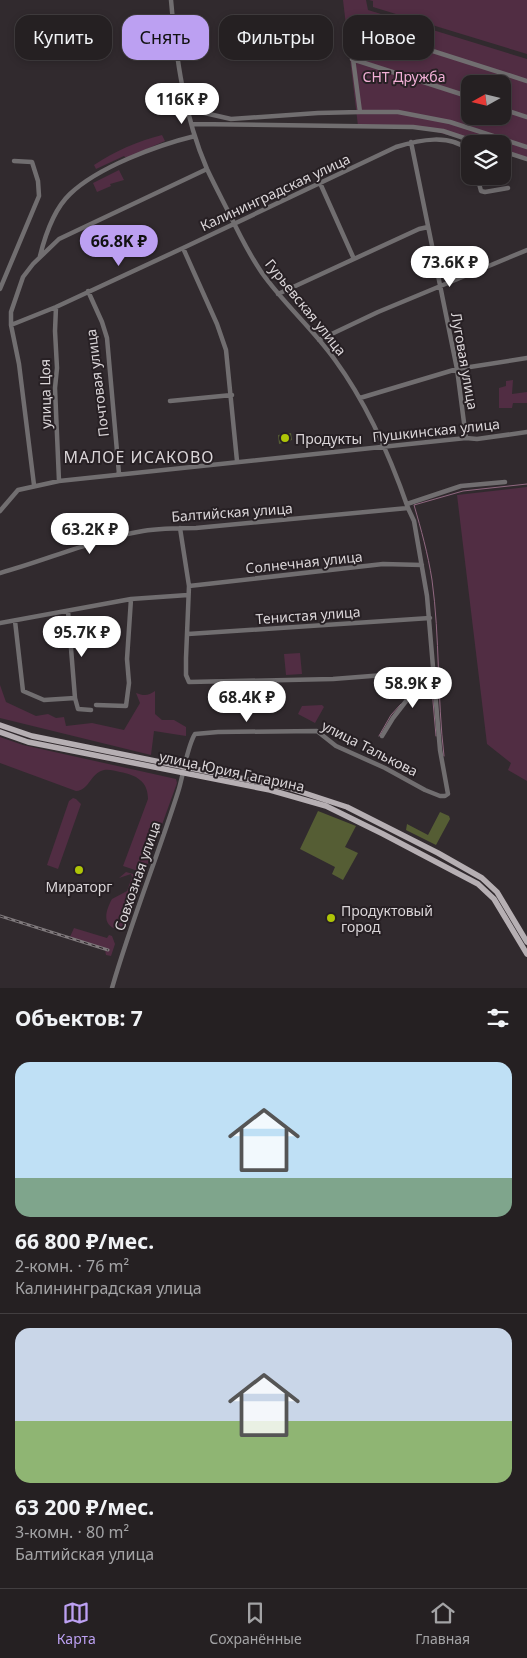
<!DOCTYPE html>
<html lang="ru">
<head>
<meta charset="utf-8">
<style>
  body { margin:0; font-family:"Noto Sans",sans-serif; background:#312d2f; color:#f1f3f6; height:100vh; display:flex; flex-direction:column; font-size:19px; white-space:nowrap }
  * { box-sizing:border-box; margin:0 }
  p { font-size:16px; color:#a3a3a5 }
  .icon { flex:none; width:28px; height:28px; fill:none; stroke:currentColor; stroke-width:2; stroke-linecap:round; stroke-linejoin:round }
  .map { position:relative; height:988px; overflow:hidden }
  .details { display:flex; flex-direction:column; background:#252022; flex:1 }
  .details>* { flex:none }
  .top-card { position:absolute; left:15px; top:15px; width:498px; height:45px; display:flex; gap:10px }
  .needle { width:32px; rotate:262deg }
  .controls { position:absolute; left:461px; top:75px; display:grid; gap:10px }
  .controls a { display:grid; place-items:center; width:50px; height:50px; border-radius:10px; background:#252022; box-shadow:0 2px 8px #0003,0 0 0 1px #423e40; font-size:25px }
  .price { position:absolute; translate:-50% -42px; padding:0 11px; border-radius:18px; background:#fff; color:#222; font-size:16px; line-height:32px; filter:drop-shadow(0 1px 2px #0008) }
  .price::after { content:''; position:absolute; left:50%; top:30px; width:15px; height:11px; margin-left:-8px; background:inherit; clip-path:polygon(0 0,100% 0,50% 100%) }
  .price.selected { background:#bca0f2; color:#111 }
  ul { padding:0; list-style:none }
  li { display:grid; align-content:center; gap:10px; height:265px; padding:0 15px }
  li+li { border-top:1px solid #423e40 }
  li span { display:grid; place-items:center; height:155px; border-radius:15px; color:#555 }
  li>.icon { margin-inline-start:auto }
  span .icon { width:90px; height:90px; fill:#fffc; stroke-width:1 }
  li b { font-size:21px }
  h2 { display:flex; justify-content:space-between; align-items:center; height:60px; padding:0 15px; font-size:21px }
  .chip { padding:0 18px; border-radius:15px; background:#252022; box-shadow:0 2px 8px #0003,0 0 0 1px #423e40; font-size:18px; line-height:45px }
  .chip.selected { background:#bca0f2; color:#111 }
  .dock { display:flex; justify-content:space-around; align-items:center; height:70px; border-top:1px solid #423e40; background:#252022; font-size:14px; color:#a3a3a5 }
  .dock a { display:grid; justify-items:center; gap:2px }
  .dock .selected { color:#bca0f2 }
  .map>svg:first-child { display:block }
</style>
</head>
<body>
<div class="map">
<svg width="527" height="988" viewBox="0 0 527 988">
  <rect width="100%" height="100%" fill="#312a2e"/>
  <path fill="#512d43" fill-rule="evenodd" d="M343,0H366L368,10L527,59V159L503,151L502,144H481L433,131L407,128L358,126ZM470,84H502V116H470Z
    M369,0H527V54L373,7V1Z
    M162,135L165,141L126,158L124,156L96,169L94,165C115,151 138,141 162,135Z
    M119,170L124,180L110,184L111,186L97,192L93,183Z
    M513,380L512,394L527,392V403H513L512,408H499V388L506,386V381Z
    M527,487V781L508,770L511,763L487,744L457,495Z
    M300,653L302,674L286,675L284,654Z
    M0,685L6,702L36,716L48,714L56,718L64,717L66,726L92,723L124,730L140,703L136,693C144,696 148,696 155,691V714L162,720H174L186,727V736L154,731L151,755L0,718Z
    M322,705L324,707L315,723L298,714L302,706Z
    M0,737L23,745L176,779L177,783L146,869L138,871L123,866L148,799C148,781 136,775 120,772C115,771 109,769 104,770C90,773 90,790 76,791L0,763Z
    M73,798L76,799L81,804L58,869L47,865L69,801Z
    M126,872C133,874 140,875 142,883L127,924L117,929C101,925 106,910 112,899L127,891L132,877L131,874L119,878Z
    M74,928L107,938L109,935L112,936L115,944L111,956L106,955L105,950L70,937Z"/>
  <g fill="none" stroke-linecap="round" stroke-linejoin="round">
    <path stroke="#906880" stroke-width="1" d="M431,678L436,736
      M413,696L431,678
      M379,736L391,715L401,704
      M444,756C437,697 440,638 432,580C428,554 421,529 414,505L463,491L527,484"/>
  </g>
  <path fill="#555d34" d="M291,433L292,440L279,444L278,435Z
    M318,811L356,826L345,847L358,853L343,880L332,874L335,867L300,849Z
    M440,812L449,816L450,819L436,845L406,830L407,824L428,835Z"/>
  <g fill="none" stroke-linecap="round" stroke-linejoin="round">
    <path stroke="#716e70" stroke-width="4.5" d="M171,0C176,57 184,116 207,169C214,184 222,199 229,213C239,234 249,254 262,273C284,304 313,329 335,360C368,405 390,456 408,508
      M352,59L470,97
      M187,109L231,119L318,113L360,112L350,36L356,32L370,31L527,81
      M502,109L527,117
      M360,112H398L450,122L527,147
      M192,124L413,127L443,131L482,144
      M411,142L457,369L466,438
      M502,151L527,159
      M477,176L481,191L485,192L508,188
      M320,183L354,259
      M183,248L217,324L226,350L237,461
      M40,256C45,236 54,209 70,194C98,167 158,145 195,136
      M0,289L39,196L38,181L32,162L14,161
      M88,291L102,322L107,338L119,474
      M278,294L419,229L428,227
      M56,307L55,331L57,368L55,388L59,481
      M11,325L56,307L183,248L396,147C419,140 450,133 470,151
      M319,340L378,312L527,250
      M360,398L457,369L527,358
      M170,401L232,395
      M34,485L19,364L11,325V312L23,277L33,264L59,239L207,169
      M407,504L461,486L505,482
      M0,511L18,490L59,481L466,438L477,439L527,432
      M180,528L189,586L186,658V675L189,682L333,679L435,671
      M0,573C47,560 94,539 143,531C161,528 178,528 196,528L408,508L414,521L427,596L440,750L448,794L445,796H440L425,790L385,768L336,746L317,731L218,732L195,734C187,746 183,777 178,792C157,858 131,922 112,988
      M189,586L383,564L422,565
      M68,611L75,698L78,709L91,710
      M15,621L23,691L44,700L75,698
      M0,623L131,599L188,595
      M188,634L430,618
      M96,705L126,706L129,683L127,659L131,599
      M382,736L393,718L427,674L433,671"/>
    <path stroke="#b6afb3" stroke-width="5.5" d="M0,725L32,736L289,788L347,807L438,853L482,878L497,892L527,942
      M0,732L28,742L270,790L326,806L383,834L478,884L494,899L527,954"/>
    <g stroke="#7e787b" stroke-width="3">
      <path id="rail" d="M0,916L108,950"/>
    </g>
    <use href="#rail" stroke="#272024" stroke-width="1" stroke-dasharray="4" stroke-linecap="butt"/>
  </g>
  <g fill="#afc507" stroke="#272024" stroke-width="2">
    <circle cx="285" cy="438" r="5"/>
    <circle cx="79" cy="870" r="5"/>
    <circle cx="331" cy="918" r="5"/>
  </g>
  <g text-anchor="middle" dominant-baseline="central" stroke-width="4" stroke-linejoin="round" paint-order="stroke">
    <g font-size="14" fill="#f1afd6" stroke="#272024">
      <text x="404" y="76">СНТ Дружба</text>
    </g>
    <g font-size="14" fill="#dad5d8" stroke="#272024">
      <text transform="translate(275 192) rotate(-25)">Калининградская улица</text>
      <text transform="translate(306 307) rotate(51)">Гурьевская улица</text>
      <text transform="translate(465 361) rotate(80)">Луговая улица</text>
      <text transform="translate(97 383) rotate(-97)">Почтовая улица</text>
      <text transform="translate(45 394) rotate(-91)">улица Цоя</text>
      <text transform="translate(436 430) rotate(-6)">Пушкинская улица</text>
      <text transform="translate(232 512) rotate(-4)">Балтийская улица</text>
      <text transform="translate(304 562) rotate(-6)">Солнечная улица</text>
      <text transform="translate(308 615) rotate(-4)">Тенистая улица</text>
      <text transform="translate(370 748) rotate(27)">улица Талькова</text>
      <text transform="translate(232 771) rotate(12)">улица Юрия Гагарина</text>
      <text transform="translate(137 876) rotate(-71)">Совхозная улица</text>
    </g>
    <g font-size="14" fill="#dad5d8" stroke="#272024" text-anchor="start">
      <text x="295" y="438">Продукты</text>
      <text x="79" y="886" text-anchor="middle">Мираторг</text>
      <text x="341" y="910">Продуктовый<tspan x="341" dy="16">город</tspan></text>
    </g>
    <g font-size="16" letter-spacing="1" fill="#dad5d8" stroke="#272024">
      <text x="139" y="457">МАЛОЕ ИСАКОВО</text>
    </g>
  </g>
</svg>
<div class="controls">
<a><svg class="needle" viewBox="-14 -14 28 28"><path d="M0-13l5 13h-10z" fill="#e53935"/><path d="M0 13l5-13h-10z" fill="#a3a3a5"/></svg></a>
<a><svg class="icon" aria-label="layers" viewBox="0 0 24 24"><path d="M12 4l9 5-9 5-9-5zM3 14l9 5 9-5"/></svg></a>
</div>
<b class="price" style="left:182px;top:125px">116K ₽</b>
<b class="price selected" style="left:119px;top:267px">66.8K ₽</b>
<b class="price" style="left:450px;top:288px">73.6K ₽</b>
<b class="price" style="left:90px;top:555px">63.2K ₽</b>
<b class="price" style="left:82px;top:658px">95.7K ₽</b>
<b class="price" style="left:413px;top:709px">58.9K ₽</b>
<b class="price" style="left:247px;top:723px">68.4K ₽</b>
<div class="top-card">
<a class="chip">Купить</a>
<a class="chip selected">Снять</a>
<a class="chip">Фильтры</a>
<a class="chip">Новое</a>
</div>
</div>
<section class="details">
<h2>Объектов: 7<svg class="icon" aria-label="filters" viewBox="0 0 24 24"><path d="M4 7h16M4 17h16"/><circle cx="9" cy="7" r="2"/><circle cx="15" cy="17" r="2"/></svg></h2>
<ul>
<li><span style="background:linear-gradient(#bfe0f5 75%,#7fa58c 0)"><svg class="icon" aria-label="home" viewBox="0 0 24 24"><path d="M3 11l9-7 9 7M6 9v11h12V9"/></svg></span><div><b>66 800 ₽/мес.</b><p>2-комн. · 76 m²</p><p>Калининградская улица</p></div></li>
<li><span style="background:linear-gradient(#c9d6e8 60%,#8fb573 0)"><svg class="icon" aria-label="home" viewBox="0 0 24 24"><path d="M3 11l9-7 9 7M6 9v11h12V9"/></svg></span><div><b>63 200 ₽/мес.</b><p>3-комн. · 80 m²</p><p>Балтийская улица</p></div></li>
</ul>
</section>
<nav class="dock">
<a class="selected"><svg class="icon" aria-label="map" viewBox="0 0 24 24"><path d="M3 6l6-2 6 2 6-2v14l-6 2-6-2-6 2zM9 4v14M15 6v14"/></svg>Карта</a>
<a><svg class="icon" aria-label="saved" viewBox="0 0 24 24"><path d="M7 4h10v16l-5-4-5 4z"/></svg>Сохранённые</a>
<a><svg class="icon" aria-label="home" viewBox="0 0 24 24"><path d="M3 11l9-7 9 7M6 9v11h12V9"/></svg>Главная</a>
</nav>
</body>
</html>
